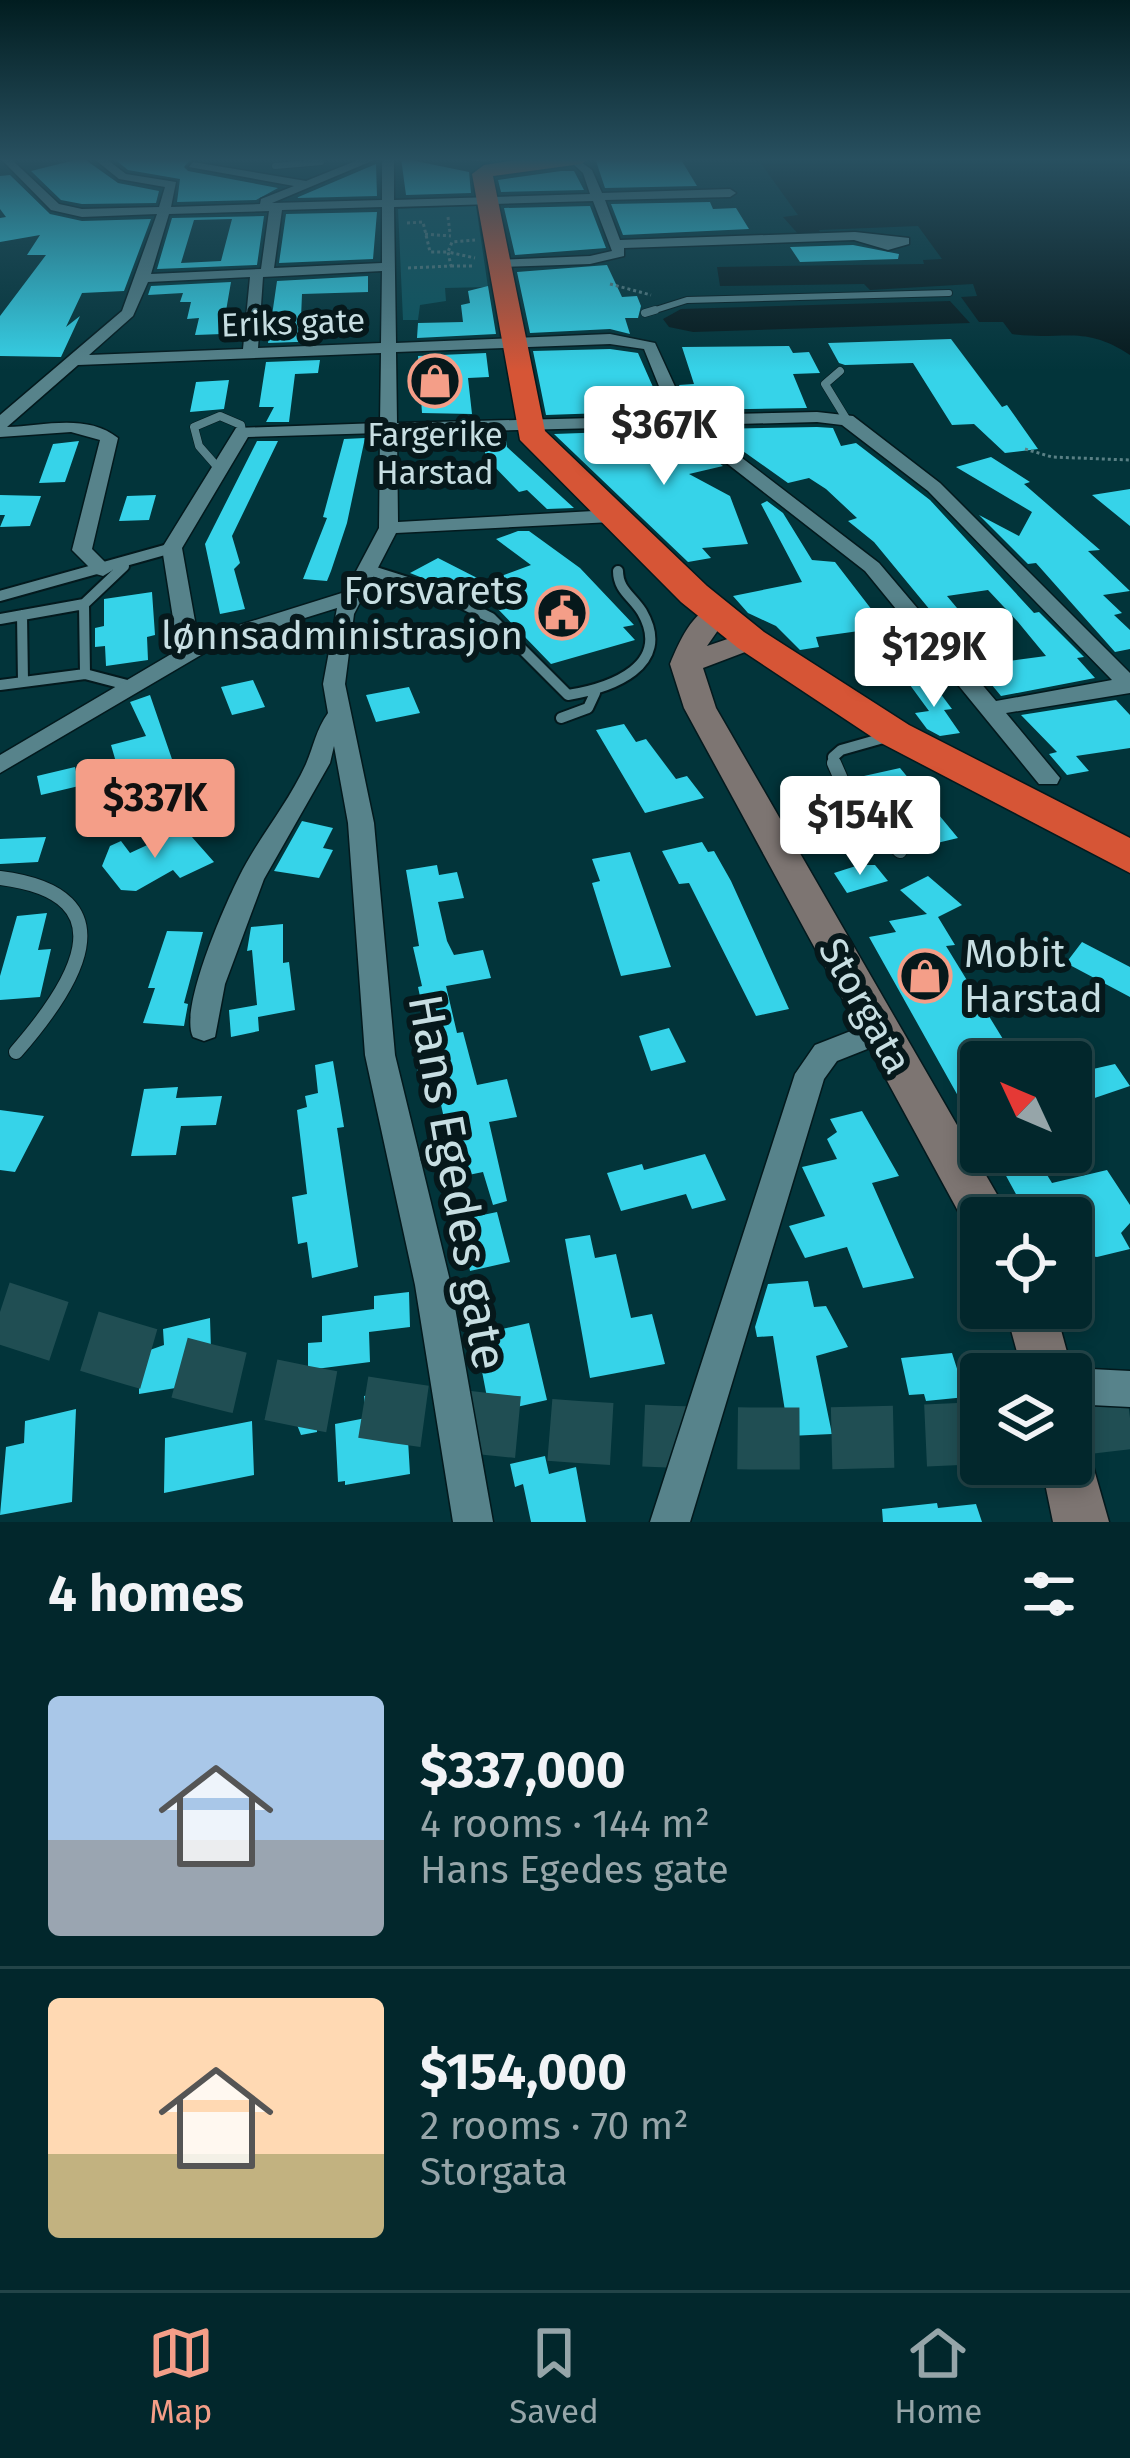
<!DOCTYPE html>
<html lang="en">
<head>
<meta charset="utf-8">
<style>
  body { margin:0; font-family:"Fira Sans",sans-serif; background:#0c2f34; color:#f1f3f6; height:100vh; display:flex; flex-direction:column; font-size:45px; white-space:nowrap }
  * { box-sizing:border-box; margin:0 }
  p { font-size:39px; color:#96a5a9 }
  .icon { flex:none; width:66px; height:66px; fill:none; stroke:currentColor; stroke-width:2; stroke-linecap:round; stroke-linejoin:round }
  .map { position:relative; height:1522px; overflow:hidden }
  .panel { display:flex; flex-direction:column; background:#02272c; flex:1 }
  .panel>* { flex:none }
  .needle { width:78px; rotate:314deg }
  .fabs { position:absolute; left:960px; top:1041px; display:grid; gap:24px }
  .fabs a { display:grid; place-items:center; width:132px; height:132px; border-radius:12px; background:#02272c; box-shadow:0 6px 18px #0003,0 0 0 3px #234448; font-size:60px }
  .price { position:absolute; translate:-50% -102px; padding:0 27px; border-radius:12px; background:#fff; color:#222; font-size:39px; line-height:78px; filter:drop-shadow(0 3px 6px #0008) }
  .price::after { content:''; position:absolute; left:50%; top:72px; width:36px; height:27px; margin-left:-18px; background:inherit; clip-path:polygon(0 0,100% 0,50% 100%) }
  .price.selected { background:#f49e88; color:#111 }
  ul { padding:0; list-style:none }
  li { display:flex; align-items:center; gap:36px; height:300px; padding:0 48px }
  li+li { border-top:3px solid #234448 }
  li span { display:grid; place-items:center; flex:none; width:336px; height:240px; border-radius:12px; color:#555 }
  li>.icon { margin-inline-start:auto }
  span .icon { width:144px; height:144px; fill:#fffc; stroke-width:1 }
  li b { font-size:51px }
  h2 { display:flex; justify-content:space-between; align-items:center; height:144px; padding:0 48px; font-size:51px }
  .dock { display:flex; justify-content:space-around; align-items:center; height:168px; border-top:3px solid #234448; background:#02272c; font-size:33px; color:#96a5a9 }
  .dock a { display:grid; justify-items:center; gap:6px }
  .dock .selected { color:#f49e88 }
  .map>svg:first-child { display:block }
</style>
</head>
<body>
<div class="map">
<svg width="1130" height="1522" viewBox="0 0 1130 1522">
  <rect width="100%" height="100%" fill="#02343a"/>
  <path fill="#0b5660" d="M476,206L488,287L445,288L446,301L420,305L418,320H403L398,209Z"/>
  <path fill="#06191c" d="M757,158H1130V355C1084,324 1063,341 1012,334L1003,322H979L961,297L977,296L973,284L870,290L864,284L720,286L717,267L924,264L923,260L942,259L918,226L819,230L821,235H799L783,217L798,215Z
    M950,301L970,323L693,332L669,327L663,319L681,309Z"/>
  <path fill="#36d3e9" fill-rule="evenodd" d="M83,158L118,183L159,191L156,203L82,204L61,200L31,171Z
    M113,158H192L184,167L188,171L278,188L256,200L177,202L180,179L128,170Z
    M401,158L469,172L471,193L406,195Z
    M595,158H680L697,186L605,188Z
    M376,164L377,196L296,198Z
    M561,171H574L584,190L501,192L498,180Z
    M10,175L50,214L82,221L151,219L124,291L82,293L66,327L80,316L61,357L0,356V316L46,255H27L40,235L0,242V218L6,217L0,209V176Z
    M710,202L713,209L736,208L749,229L623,235L611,204Z
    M590,206L606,248L515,255L504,208Z
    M377,212L373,259L279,263L286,214Z
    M264,216L257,265L157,269L172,218ZM232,219L221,261L181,263L194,220Z
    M853,245L899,254L898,259L800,262L790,247Z
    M607,265L622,297L637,296L641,306L638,318H625L630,334L610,329L530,333L517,272Z
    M368,276V292L302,294L300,342L322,341L268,343L277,281Z
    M231,282L222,334L195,335L199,318L187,319L191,302H180L183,293L148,295L151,286Z
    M488,286L496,334L417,338L418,323L463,322L461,305L470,303L468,291Z
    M951,339L1002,407L1007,405L1038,449L1005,453L974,424L952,425L913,363L845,365L839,363L828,343Z
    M789,346L793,353L809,352L820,373L793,374L807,408L691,410L679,385L694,384L682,347Z
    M610,349L638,353L664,412H640L637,403L601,404L604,413L546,415L533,351Z
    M486,353L489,377L468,378L472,414L422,413L418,356Z
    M320,360L318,373L295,374L289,422H266L274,407H259L266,362Z
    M229,380L224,409L190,412L196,382Z
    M817,427L833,428L841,446L856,443L930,500L1034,613L1039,612L1084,657L1077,658L1095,678L1001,696L874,542L848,521L857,518L826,489L809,478L788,483L712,429ZM988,590L1018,622L1046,656L1002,662L947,596Z
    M646,431H677L723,466L689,474L730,496L748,544L702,548L711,558L688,562L554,434L610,432L613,444L647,436Z
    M482,435H505L507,447L574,508L547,509L527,490L519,492L486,458Z
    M365,438L347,523L331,571L327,581L303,579L327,518L323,517L344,439Z
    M79,441L65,482L39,483L53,444Z
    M257,441H278L232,536L240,563L234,569L245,609L220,614L205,544Z
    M991,457L1030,482L1024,484L1100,550L1088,551L1130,591L1103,595L1122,613L1114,615L1130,630V649L1115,652L1036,563L1028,564L979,515L1019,536L1032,512L956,467Z
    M1130,489V526L1092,495Z
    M0,495L41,496L30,526L0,527L5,515H0Z
    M156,495L149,520L119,521L127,496Z
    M767,501L783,513L812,560L835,562L919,671L894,674L859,631L816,637L819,647L800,650L776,626L748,613L733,596L802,582L761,504Z
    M518,531H529L580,568L634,625L623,627L635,640L551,664L496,607L410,573L438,558L485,582L531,565L496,539Z
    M152,592L155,635L147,637L148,660L106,666L105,646L95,647V628L104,626V599Z
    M253,680L265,707L232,715L221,687Z
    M931,681L952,709L944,710L960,733L940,736L927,729L915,713L929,711L910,685Z
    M409,687L420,713L376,722L366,695Z
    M150,695L174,765L162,770L157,759L118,769L111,745L146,736L130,702Z
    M1116,700L1130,715V748L1076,756L1089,771L1067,775L1049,754L1057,752L1021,715Z
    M624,724L636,742L646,739L676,779L687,776L704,798L645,813L596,730Z
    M75,767L79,786L41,795L37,776Z
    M900,768L958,838L920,847L864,776Z
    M302,821L333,828L323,848L333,850L319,878L274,871Z
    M184,828L214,862L180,878L173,870L136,891L121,890L102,866L110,846L121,841L130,853Z
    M46,837L38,862L0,864V839Z
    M702,842L708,852L714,851L731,881L789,1009L756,1016L689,883L679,884L662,851Z
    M630,852L671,967L621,976L592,883L600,881L592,859Z
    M437,865L439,875L457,872L464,898L438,902L447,941L454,955L483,950L491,978L446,986L457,1033L463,1032L477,1085L507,1079L517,1117L489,1122L507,1201L493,1205L483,1172L449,1179L440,1138L448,1136L437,1087L427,1090L424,1076L419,1077L412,1042L429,1039L418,987L422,986L413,947L419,946L406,870Z
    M859,865H875L888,881L847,893L834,873Z
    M928,876L962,905L938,917L955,945L946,946L1017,1062H981V1137L869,937L896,932L889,921L927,914L900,890Z
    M47,913L38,950L51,949L40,997L0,1000V976L17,916Z
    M283,924V963L289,962L295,1010L258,1017L259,1031L231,1037L229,1010L257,1005L252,950L247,951L251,927Z
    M167,931L203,932L184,1003L188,1004L184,1026L143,1023L155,988H148Z
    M1082,942L1130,967V997L1066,963Z
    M669,1028L686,1062L651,1071L639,1036Z
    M333,1061L344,1127L337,1128L358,1267L312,1278L307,1242L298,1244L292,1197L307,1194L297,1110L307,1107L305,1096L318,1093L315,1065Z
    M1115,1064L1130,1086L1071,1106V1074Z
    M178,1087L176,1098L222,1096L216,1125L181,1126L176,1155L131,1156L144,1089Z
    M0,1110L44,1116L15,1172L0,1170Z
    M862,1111L899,1176L872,1183L914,1278L863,1288L847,1247L805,1258L789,1226L825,1216L802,1167L837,1159L827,1139L837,1132L830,1119Z
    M993,1152H1033L1052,1183L1107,1170L1130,1205V1223L1121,1233L1130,1249L1097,1257L1071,1253V1218H1029Z
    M705,1154L726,1200L692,1209L686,1194L621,1211L607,1173L642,1164L644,1170Z
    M497,1212L510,1262L470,1271L459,1220Z
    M590,1235L595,1258L616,1254L631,1318L652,1314L665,1364L590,1378L565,1239Z
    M808,1281L814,1307L826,1306L848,1347L816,1356L832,1434L789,1436L773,1336L757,1337L755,1327L768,1284Z
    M409,1292L410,1327L369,1332L370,1362L308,1370V1343L322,1342V1316L374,1309V1296Z
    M210,1318L212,1382L139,1394V1362L147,1359V1351L164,1345L163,1329Z
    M529,1323L547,1400L490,1413L475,1335Z
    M952,1353L966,1397L926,1401L924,1394L909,1395L901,1358Z
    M405,1389L410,1474L345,1485V1481L338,1482L335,1424L366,1418L364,1396Z
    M318,1398L317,1432L301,1435L288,1402Z
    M76,1409L72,1502L0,1515L6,1447L24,1443L25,1421Z
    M252,1421L254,1475L164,1493L165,1438Z
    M545,1456L549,1474L576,1467L586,1522H531L523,1484L515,1487L510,1464Z
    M937,1503L938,1508L976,1504L982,1522H883L882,1509Z"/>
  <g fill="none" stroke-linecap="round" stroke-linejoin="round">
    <path stroke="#204e53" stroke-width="62" stroke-dasharray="62 32" stroke-linecap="butt" d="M0,1312C78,1338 156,1363 236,1382C481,1439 731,1446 981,1433
      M1071,1425L1130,1418"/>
    <g stroke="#03191d" stroke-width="8">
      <path id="lane-far3" d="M275,166L321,162
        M646,313L687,300L949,293"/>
    </g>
    <g stroke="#03191d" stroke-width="9">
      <path id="lane-far2" d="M645,313L655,310
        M840,371L825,384L847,420
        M220,470L199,446L194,427L220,416L241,425L242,432"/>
    </g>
    <g stroke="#03191d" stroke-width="14">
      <path id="lane-far1" d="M366,569L439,592L491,618L568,695C611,688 673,666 642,612C632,596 618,590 618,571
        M0,596L172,548
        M22,615L23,682
        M0,619L84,604
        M85,674L84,604L124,566
        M0,685L85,674L131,686
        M561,718L588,708L595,693
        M834,766L833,757L841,750L894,735"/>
    </g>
    <g stroke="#03191d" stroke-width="16">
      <path id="lane" d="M834,763L848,795L900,851
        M0,878C135,895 71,989 16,1052"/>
    </g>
    <g stroke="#03191d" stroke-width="3">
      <path id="street" d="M0,158H10L59,204L82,209L159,207L165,187L119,179L93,158H105L126,174L176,182L171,207L260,204L261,199L294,186L189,167L193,162L306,181L363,158H379L272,203L382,200V158H394V200L590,194L583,173L571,162L577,159L592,170L602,193L730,189L736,193L730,197L605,200L620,240L855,232L909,238V244L888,250L854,240L624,248V256L590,264L498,267L491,263L493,260L590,256L612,251L593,201L394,207L396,343L610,334L655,343L688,415L817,412L853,416L940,483L1130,673V693L1006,713L1060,778L1057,784H1039L865,571L679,426L397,433L398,522L612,510L621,516L612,522L396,533L354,614L345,684L374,823L395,1055L451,1285L493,1522H453L415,1285L365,1055L348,823L334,746L330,763L264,879L225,984L215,1037L204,1041L193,1037C179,1009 224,907 239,877C258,838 288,804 306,764C314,745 316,730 328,713L323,684L337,608L218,645L0,773V755L178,650L162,548L236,428L380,423L381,353L78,365L7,427C43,426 87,413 118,438L92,549L113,570L103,576L96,574L72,550L100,440L71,432L0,437V415L122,311L157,214L82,217L51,210ZM382,207V263L274,268L282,210ZM269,211L261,269L151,274L169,214ZM382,271L381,343L258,348L263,277ZM250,277L243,349L89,355L133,316L148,282ZM610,344L644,349L671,416L397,423L396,352ZM817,422L842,425L928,491L1112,680L996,701L879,563L699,425ZM380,433L379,528L345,592L198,638L182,548L248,437Z
        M452,158H492L493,159L487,162Z
        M879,1020L890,1024L894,1032L890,1040L837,1061L824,1079L690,1522H650L795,1074L815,1045Z
        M1071,1368L1130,1371V1407L1071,1404V1374H1057Z"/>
    </g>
    <g stroke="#03191d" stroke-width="3">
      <path id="secondary" d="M716,604L730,613L707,646L751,631L766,640L761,646L703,668L716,708L1002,1203L1009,1218H981V1237L970,1233L684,708L670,664C679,642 692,612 716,604Z
        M1005,1308H1055L1073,1374L1071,1380V1374H1023Z
        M1071,1438L1087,1445L1109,1522H1053L1041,1464H1071Z"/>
    </g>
    <g stroke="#03191d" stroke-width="3">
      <path id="highway" d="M530,158H591L581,164L493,176L545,431L707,586L764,632L909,725L1130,838V873L881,743L738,648L681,602L520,440L472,174L484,165Z"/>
    </g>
    <path stroke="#5a8085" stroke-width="3" stroke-dasharray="3 3" stroke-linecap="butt" d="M448,217L450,233
      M407,223L423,222L430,252H448L452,242L475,240
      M425,234L451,236
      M451,266H475
      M408,268L451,266L448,252L475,258
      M610,284L651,295
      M1025,449L1052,457L1130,460"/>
    <use href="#lane-far3" stroke="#57838b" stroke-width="6"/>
    <use href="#lane-far2" stroke="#57838b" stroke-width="8"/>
    <use href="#lane-far1" stroke="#57838b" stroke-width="10"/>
    <use href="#lane" stroke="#57838b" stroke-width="14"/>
    <use href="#street" fill="#57838b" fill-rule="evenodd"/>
    <use href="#secondary" fill="#7d7572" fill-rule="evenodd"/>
    <use href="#highway" fill="#d65536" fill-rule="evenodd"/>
  </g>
  <linearGradient id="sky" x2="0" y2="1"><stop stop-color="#011d20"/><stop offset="0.43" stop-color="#285060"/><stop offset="1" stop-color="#285060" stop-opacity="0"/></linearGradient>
  <rect width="1130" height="371" fill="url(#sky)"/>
  <defs>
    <g id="shop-ring" transform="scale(2.7)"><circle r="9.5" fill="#06181b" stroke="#f49e88" stroke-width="1.5"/><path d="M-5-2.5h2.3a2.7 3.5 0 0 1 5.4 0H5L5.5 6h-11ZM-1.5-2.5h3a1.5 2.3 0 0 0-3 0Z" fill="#f49e88"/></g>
    <g id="civic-ring" transform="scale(2.7)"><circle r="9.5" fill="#06181b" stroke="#f49e88" stroke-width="1.5"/><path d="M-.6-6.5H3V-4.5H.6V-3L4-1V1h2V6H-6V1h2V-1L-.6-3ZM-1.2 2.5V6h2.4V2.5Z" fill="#f49e88"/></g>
  </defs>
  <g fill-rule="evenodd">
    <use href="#shop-ring" x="435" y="381"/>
    <use href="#civic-ring" x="562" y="613"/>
    <use href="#shop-ring" x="925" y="976"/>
  </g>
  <g text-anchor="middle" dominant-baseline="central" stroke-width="12" stroke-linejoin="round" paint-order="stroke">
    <g font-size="33" fill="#c7dee2" stroke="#06181b">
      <text transform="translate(293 323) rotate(-2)">Eriks gate</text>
    </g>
    <g font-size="33" fill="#c7dee2" stroke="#06181b">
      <text x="435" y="435">Fargerike<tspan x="435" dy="38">Harstad</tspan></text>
    </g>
    <g font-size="39" fill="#c7dee2" stroke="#06181b" text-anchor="end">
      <text x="523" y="591">Forsvarets<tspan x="523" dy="45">lønnsadministrasjon</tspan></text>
      <text x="964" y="954" text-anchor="start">Mobit<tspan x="964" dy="45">Harstad</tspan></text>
    </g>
    <g font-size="39" fill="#c7dee2" stroke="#06181b">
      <text transform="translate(865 1006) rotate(61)">Storgata</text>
    </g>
    <g font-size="48" fill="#c7dee2" stroke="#06181b">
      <text transform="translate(457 1182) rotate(80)">Hans Egedes gate</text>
    </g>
  </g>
</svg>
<div class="fabs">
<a><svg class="needle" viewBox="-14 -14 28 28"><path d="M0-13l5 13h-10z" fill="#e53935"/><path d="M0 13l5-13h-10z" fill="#96a5a9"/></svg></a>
<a><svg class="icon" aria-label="locate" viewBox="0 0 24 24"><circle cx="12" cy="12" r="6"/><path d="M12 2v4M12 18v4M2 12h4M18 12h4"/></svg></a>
<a><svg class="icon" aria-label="layers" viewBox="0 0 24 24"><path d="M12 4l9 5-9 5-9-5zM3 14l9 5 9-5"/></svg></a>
</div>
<b class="price" style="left:664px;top:488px">$367K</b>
<b class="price" style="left:934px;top:710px">$129K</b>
<b class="price selected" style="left:155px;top:861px">$337K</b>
<b class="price" style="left:860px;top:878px">$154K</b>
</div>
<section class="panel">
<h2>4 homes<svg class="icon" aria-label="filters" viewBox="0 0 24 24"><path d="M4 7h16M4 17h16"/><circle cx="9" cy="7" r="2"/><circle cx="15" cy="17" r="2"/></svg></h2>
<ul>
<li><span style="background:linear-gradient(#a9c7e8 60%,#9aa5b1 0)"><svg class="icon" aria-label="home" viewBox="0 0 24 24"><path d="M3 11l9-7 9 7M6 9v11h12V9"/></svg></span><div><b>$337,000</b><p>4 rooms · 144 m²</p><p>Hans Egedes gate</p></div></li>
<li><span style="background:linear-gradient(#ffd9b3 65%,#c2b280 0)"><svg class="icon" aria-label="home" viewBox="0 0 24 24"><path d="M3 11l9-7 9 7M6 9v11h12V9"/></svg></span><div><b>$154,000</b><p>2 rooms · 70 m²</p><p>Storgata</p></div></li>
</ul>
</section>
<nav class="dock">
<a class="selected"><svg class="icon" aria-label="map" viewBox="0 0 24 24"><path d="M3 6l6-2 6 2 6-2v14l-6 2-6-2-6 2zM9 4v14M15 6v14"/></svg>Map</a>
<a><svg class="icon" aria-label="saved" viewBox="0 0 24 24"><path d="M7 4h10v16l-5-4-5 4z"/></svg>Saved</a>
<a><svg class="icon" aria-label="home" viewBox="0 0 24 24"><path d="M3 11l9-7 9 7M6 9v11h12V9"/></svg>Home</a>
</nav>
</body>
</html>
